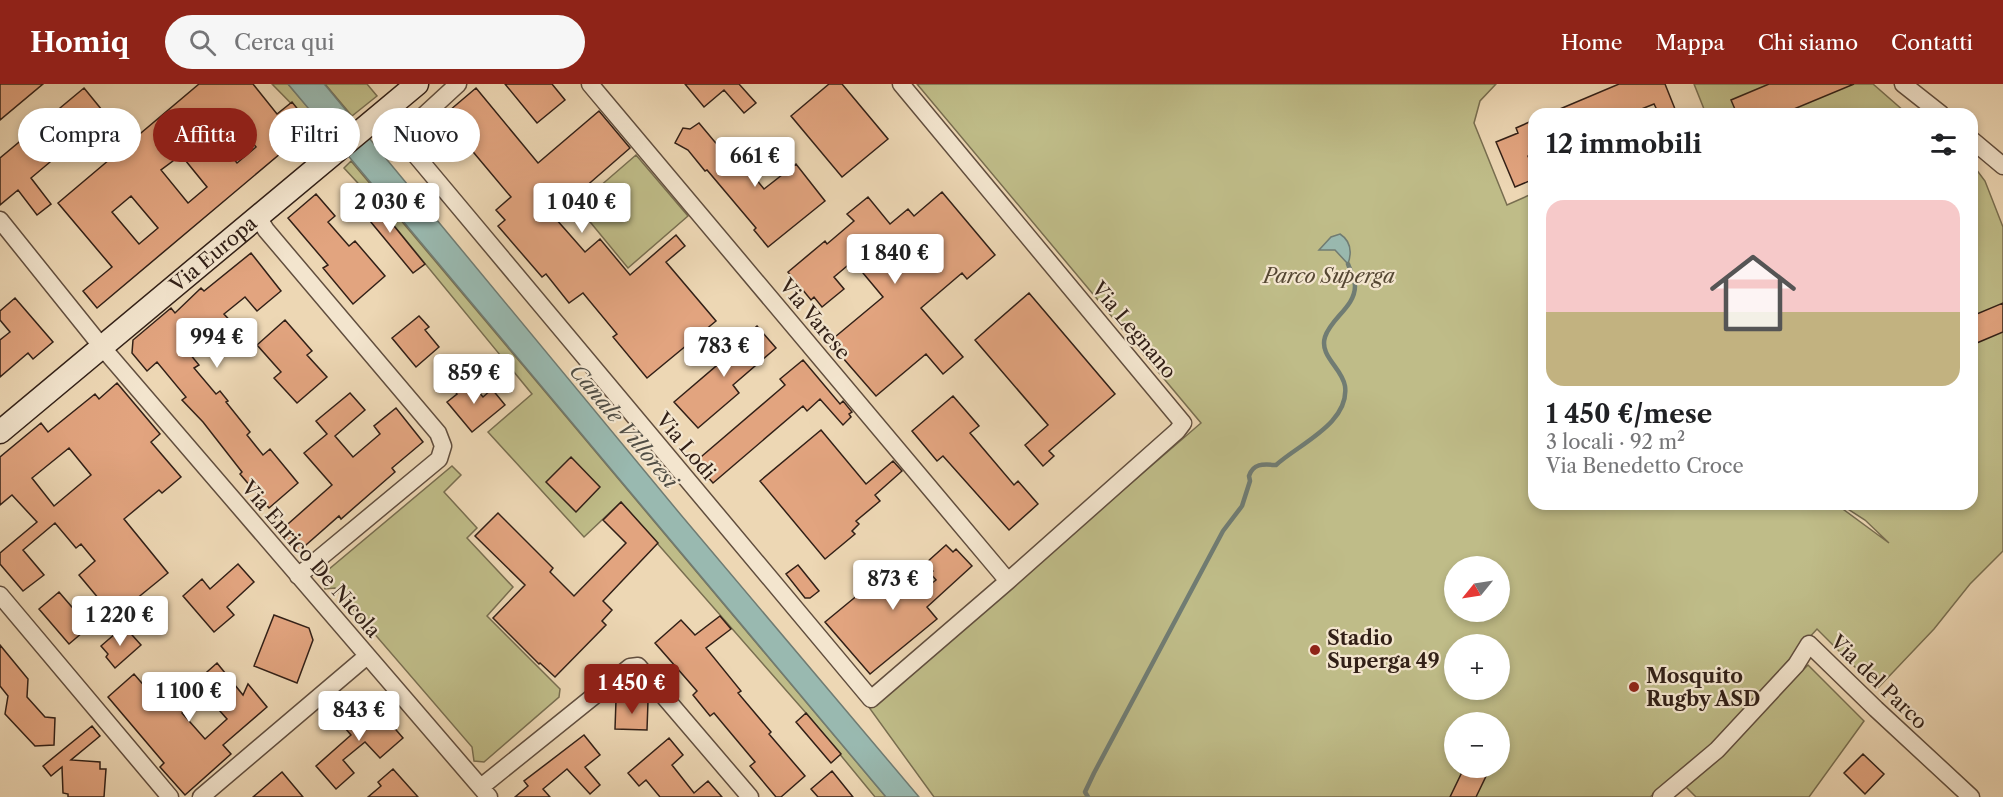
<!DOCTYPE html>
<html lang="it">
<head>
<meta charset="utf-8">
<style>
  body { margin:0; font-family:"Libre Caslon Text",serif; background:#f6f6f6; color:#202124; height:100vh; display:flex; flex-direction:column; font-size:22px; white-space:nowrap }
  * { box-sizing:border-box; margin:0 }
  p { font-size:20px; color:#757577 }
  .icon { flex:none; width:33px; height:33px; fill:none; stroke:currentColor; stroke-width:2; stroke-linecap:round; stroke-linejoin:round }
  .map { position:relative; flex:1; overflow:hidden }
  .sheet { position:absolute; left:1528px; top:24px; width:450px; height:402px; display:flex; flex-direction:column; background:#fff; border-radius:18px; box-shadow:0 3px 9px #0003 }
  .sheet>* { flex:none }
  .hud { position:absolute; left:18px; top:24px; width:570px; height:54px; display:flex; gap:12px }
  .needle { width:39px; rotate:240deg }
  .buttons { position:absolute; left:1444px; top:472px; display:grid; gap:12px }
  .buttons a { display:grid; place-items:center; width:66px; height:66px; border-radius:50%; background:#fff; box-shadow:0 3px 9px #0003; font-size:30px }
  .price { position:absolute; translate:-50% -51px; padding:0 14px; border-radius:6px; background:#fff; color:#222; font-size:20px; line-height:39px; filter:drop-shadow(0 2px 3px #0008) }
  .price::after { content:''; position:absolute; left:50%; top:36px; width:18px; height:14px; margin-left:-9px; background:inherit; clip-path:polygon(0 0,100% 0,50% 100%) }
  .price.active { background:#8f2418; color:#fff }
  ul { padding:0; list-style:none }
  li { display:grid; align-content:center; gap:12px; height:318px; padding:0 18px }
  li+li { border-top:2px solid #e0e0e0 }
  li span { display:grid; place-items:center; height:186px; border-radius:18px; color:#555 }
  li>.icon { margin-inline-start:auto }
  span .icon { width:108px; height:108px; fill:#fffc; stroke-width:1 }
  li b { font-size:26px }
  h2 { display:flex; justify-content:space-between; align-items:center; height:72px; padding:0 18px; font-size:26px }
  .pill { padding:0 21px; border-radius:27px; background:#fff; box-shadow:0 3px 9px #0003; font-size:21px; line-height:54px }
  .pill.active { background:#8f2418; color:#fff }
  header { display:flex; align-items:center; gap:36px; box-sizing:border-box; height:84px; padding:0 30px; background:#8f2418; color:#fff }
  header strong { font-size:28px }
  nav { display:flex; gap:33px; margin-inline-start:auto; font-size:21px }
  .search { width:420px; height:54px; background:#f6f6f6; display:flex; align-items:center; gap:15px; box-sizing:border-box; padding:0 21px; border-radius:33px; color:#757577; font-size:22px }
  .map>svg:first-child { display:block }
</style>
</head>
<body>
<header>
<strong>Homiq</strong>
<div class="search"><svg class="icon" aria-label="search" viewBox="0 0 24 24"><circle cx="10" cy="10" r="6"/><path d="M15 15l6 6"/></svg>Cerca qui</div>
<nav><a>Home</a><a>Mappa</a><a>Chi siamo</a><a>Contatti</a></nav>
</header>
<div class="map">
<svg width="2003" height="713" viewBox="0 0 2003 713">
  <rect width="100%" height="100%" fill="#edd7b4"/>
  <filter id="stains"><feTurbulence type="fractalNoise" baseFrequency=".00333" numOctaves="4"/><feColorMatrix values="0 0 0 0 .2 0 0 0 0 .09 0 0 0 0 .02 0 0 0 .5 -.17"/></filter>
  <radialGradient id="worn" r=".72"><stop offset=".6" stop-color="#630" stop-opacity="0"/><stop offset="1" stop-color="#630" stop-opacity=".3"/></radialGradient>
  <path fill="#bfbc88" stroke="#786e50" stroke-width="1.5" fill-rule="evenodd" d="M272,0H288L329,48L324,53Z
    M325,0H367L377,12L352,32Z
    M917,0H1496L1480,17L1474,39L1507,121L1534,109V420H1836L1889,459L1865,436L1840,420H1972L1973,81L1985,97L2003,143V467L1970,500L1934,545L1877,605L1817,545L1712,660L1650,713H934L868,622L892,605L1201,339ZM1455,483H1500V528H1455ZM1455,561H1500V606H1455ZM1455,639H1500V684H1455Z
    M1694,0H1873L1905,28L1900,30H1706Z
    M636,71L688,132L628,184L577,122Z
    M351,77L886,713H875L806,629L621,418L584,453L488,348L532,310L368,110L344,84Z
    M452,382L461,391L444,408L477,444L467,454L513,503L487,532L560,605L559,613L484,678L474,677L472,663L335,504L325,505L322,491Z
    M1808,581L1864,637L1809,713H1696L1686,703Z"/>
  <path fill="#99b9b0" stroke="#707c73" stroke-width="1.5" d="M288,0H324L326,2L681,431L919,713H886Z
    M1340,150C1351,157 1352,168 1348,180L1335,166H1319L1331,153Z"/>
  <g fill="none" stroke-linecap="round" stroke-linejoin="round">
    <path stroke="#707c73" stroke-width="4.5" d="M1088,713L1085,708L1094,689L1223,447L1242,422L1250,397L1249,392C1253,379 1263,380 1276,381C1299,360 1350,339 1345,302C1342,284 1319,272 1325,253C1331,234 1355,223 1355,202C1355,195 1350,186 1348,180"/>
  </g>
  <path fill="#e2a47f" stroke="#322017" stroke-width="1.5" fill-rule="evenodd" d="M0,0H43L0,36Z
    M199,0H253L277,30L292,18L312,43L97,224L83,207L112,183L58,119ZM229,30L256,63L237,79L210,46ZM181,71L207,103L188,119L161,86ZM131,112L158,144L139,160L112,128Z
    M505,0H552L565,16L537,39Z
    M685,0H739L756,19L744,29L724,6L704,23Z
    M829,0H842L888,55L842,93L791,32Z
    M1619,0H1665L1677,30H1659L1654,20L1629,30H1548Z
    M1769,0H1854L1782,30H1737L1731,16Z
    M84,4L106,31L31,94L51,120L37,131L18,106L0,121V74Z
    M476,4L538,79L599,27L630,64L568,118L572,122L556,135L585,168L600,155L630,191L676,151L685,162L666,178L716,237L647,294L613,253L617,250L583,209L569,219L546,190L542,193L498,142L505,136L496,126L511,113L443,32Z
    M1534,36V69L1528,72L1534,86V95L1515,103L1496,58L1518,49L1516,44Z
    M699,39L740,88L746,83L764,105L796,80L825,117L768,163L754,146L756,144L707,86L705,87L688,66L675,59L683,44L690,45Z
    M942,108L995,171L967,195L962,189L921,224L963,273L943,290L926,270L876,312L829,258L883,213L853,177L834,193L844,205L822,223L814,213L811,216L788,188L825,157L827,160L854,137L847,130L868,113L890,140L908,125L914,132Z
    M316,110L335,132L328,138L349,162L355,157L385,192L353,220L323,184L328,181L288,134Z
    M368,110L425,180L413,189L356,120Z
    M251,169L281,207L257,227L245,213L224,230L245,253L226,271L199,241L180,258L199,281L194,284L216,310L220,307L228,317L226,318L250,348L247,351L263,371L270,365L298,399L269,424L240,390L242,388L203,338L182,316L186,313L157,278L147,287L132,269L133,256L171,224L175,229L201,204L204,207Z
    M1029,209L1115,310L1049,367L1054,372L1043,382L1025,361L1048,341L975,256Z
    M15,214L53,258L33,275L28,269L0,293V256L10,248L0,236V227Z
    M2003,219V248L1972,261V232Z
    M419,232L429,243L425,246L439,263L416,283L392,254Z
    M285,236L312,267L307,271L327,293L297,319L274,294L281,288L257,261Z
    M757,242L776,264L733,301L739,309L698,344L674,318L716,282L714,279Z
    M803,276L840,320L843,317L852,328L849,330L851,333L843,341L820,315L807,327L803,322L713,399L695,378L785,301L780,295Z
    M466,293L483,313L492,305L505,321L472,348L447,318L457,310L453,304Z
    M117,299L160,350L151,358L181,393L162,409L159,406L124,435L168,489L114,533L79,491L95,477L81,460L76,464L55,439L23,466L44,491L23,507L0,480V469L37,438L12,411L0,421V373L41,339L48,348L95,310L99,315ZM69,364L91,391L54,422L32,394Z
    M350,309L365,326L335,352L353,373L380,350L374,342L396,324L423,358L392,384L395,388L341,435L339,432L298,468L280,447L332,401L304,369L327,350L316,337Z
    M953,312L979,342L970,349L1014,401L1018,397L1038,420L1009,446L943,372L937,377L912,347Z
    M821,346L866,400L893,377L902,387L875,411L880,417L856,437L859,440L852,447L855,450L825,475L760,397Z
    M571,373L600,403L576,428L546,398Z
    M621,418L658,459L603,517L612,526L602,537L606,541L555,593L540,579L539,580L493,534L525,501L475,452L498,429L553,484L550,488L574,512L626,459L603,436Z
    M946,461L953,468L956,465L972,482L927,523L937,535L870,590L825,538L893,482L917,511L936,496L930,489L933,487L926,479Z
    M238,480L254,498L227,523L234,531L214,548L183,512L202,495L210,505Z
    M798,481L819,507L810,514H805L786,490Z
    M59,508L89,543L69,560L39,525Z
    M274,531L309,544L313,556L297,599L254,582Z
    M720,532L731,545L706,564L741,607L738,609L771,648L769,650L805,692L781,713H776L750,682L755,678L714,629L710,632L693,611L697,607L655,559L681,536L695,551Z
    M124,542L141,561L115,584L106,573L108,570L101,562Z
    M0,561L28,595L27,613L45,633L55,634L54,661L35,662L5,630L8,612L0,602Z
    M217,579L243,611L248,600L267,623L223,661L231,670L185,711L160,683L164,679L108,613L134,590L160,620L185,598L190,603ZM204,609L227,635L205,655L182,629Z
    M363,616L379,635L384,632L403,654L380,674L365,658L343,676L354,689L336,705L316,682L351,651L339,637Z
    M616,616L648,617L647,646L615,645Z
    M806,629L841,670L831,679L796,638Z
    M92,642L100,652L71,676L100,678V685H106L104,713H68V710L63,709L62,683L51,692L43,682Z
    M584,651L600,671L585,683L600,701L590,710L567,685L543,705L550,713H515L528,702L524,697Z
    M669,654L683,671L672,681L694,709L708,697L722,713H660L646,696L639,702L628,689Z
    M1863,670L1884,690L1865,710L1844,689Z
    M1464,684H1490L1476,713H1450Z
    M393,685L418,713H368L381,702L378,698Z
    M832,687L853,713H818L811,705Z
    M282,688L303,713H253Z"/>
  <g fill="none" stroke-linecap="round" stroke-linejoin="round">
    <g stroke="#614e3e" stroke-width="19">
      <path id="street" d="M458,0L407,47L408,62L871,615L1008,497L1177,347L1183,339L901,0
        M590,0L1008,497
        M1903,0L1941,30
        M1972,56L2003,82
        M258,133L266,146L438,349L443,362L439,375L298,492
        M0,136L102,263L489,713
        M0,511L170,713
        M481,703L630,583L638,582L750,713
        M201,713L367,572
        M1661,713L1717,666L1796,581L1809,560L1876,625L1971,713"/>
    </g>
    <g stroke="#322017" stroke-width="25">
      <g id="secondary">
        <path id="s1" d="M0,348L417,0"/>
      </g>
    </g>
    <use href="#street" stroke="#f3e5ce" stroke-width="16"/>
    <use href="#secondary" stroke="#f3e5ce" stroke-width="22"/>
  </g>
  <g fill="#8f2418" stroke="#f3e5ce" stroke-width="2">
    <circle cx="1315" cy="566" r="6"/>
    <circle cx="1634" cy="603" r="6"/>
  </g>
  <g text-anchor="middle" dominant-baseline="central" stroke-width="4.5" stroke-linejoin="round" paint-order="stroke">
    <g font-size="20" fill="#322017" stroke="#f3e5ce">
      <text stroke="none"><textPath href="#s1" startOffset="278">Via Europa</textPath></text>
      <text transform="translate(815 235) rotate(50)">Via Varese</text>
      <text transform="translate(1134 246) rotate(50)">Via Legnano</text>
      <text transform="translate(686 362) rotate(50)">Via Lodi</text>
      <text transform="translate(311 475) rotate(49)">Via Enrico De Nicola</text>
      <text transform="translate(1879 598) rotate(44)">Via del Parco</text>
    </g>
    <g font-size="20" font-style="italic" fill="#554733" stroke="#f3e5ce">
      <text x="1329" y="192">Parco Superga</text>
    </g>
    <g font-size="20" font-weight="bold" fill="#322017" stroke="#f3e5ce" text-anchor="start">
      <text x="1327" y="554">Stadio<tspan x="1327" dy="23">Superga 49</tspan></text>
      <text x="1646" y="592">Mosquito<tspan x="1646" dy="23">Rugby ASD</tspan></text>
    </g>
    <g font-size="21" font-style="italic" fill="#514e45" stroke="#f3e5ce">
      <text transform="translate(624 342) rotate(50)">Canale Villoresi</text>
    </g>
  </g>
  <rect width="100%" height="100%" filter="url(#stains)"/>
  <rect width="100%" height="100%" fill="url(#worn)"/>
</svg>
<div class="buttons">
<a><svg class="needle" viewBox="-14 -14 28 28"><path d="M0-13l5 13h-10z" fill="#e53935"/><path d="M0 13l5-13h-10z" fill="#757577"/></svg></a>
<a>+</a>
<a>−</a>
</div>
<b class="price" style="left:755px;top:104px">661 €</b>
<b class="price" style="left:390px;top:150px">2 030 €</b>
<b class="price" style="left:582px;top:150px">1 040 €</b>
<b class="price" style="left:895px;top:201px">1 840 €</b>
<b class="price" style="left:217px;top:285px">994 €</b>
<b class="price" style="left:724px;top:294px">783 €</b>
<b class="price" style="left:474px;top:321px">859 €</b>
<b class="price" style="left:893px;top:527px">873 €</b>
<b class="price" style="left:120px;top:563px">1 220 €</b>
<b class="price active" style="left:632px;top:631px">1 450 €</b>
<b class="price" style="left:189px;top:639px">1 100 €</b>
<b class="price" style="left:359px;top:658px">843 €</b>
<div class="hud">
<a class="pill">Compra</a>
<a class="pill active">Affitta</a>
<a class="pill">Filtri</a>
<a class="pill">Nuovo</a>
</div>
<section class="sheet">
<h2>12 immobili<svg class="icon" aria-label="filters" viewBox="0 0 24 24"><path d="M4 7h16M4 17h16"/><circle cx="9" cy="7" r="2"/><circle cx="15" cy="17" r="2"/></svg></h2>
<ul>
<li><span style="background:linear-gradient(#f6c9c9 60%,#c2b280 0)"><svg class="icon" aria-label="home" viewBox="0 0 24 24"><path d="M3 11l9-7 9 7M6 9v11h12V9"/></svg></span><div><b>1 450 €/mese</b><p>3 locali · 92 m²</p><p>Via Benedetto Croce</p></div></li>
</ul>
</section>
</div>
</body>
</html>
